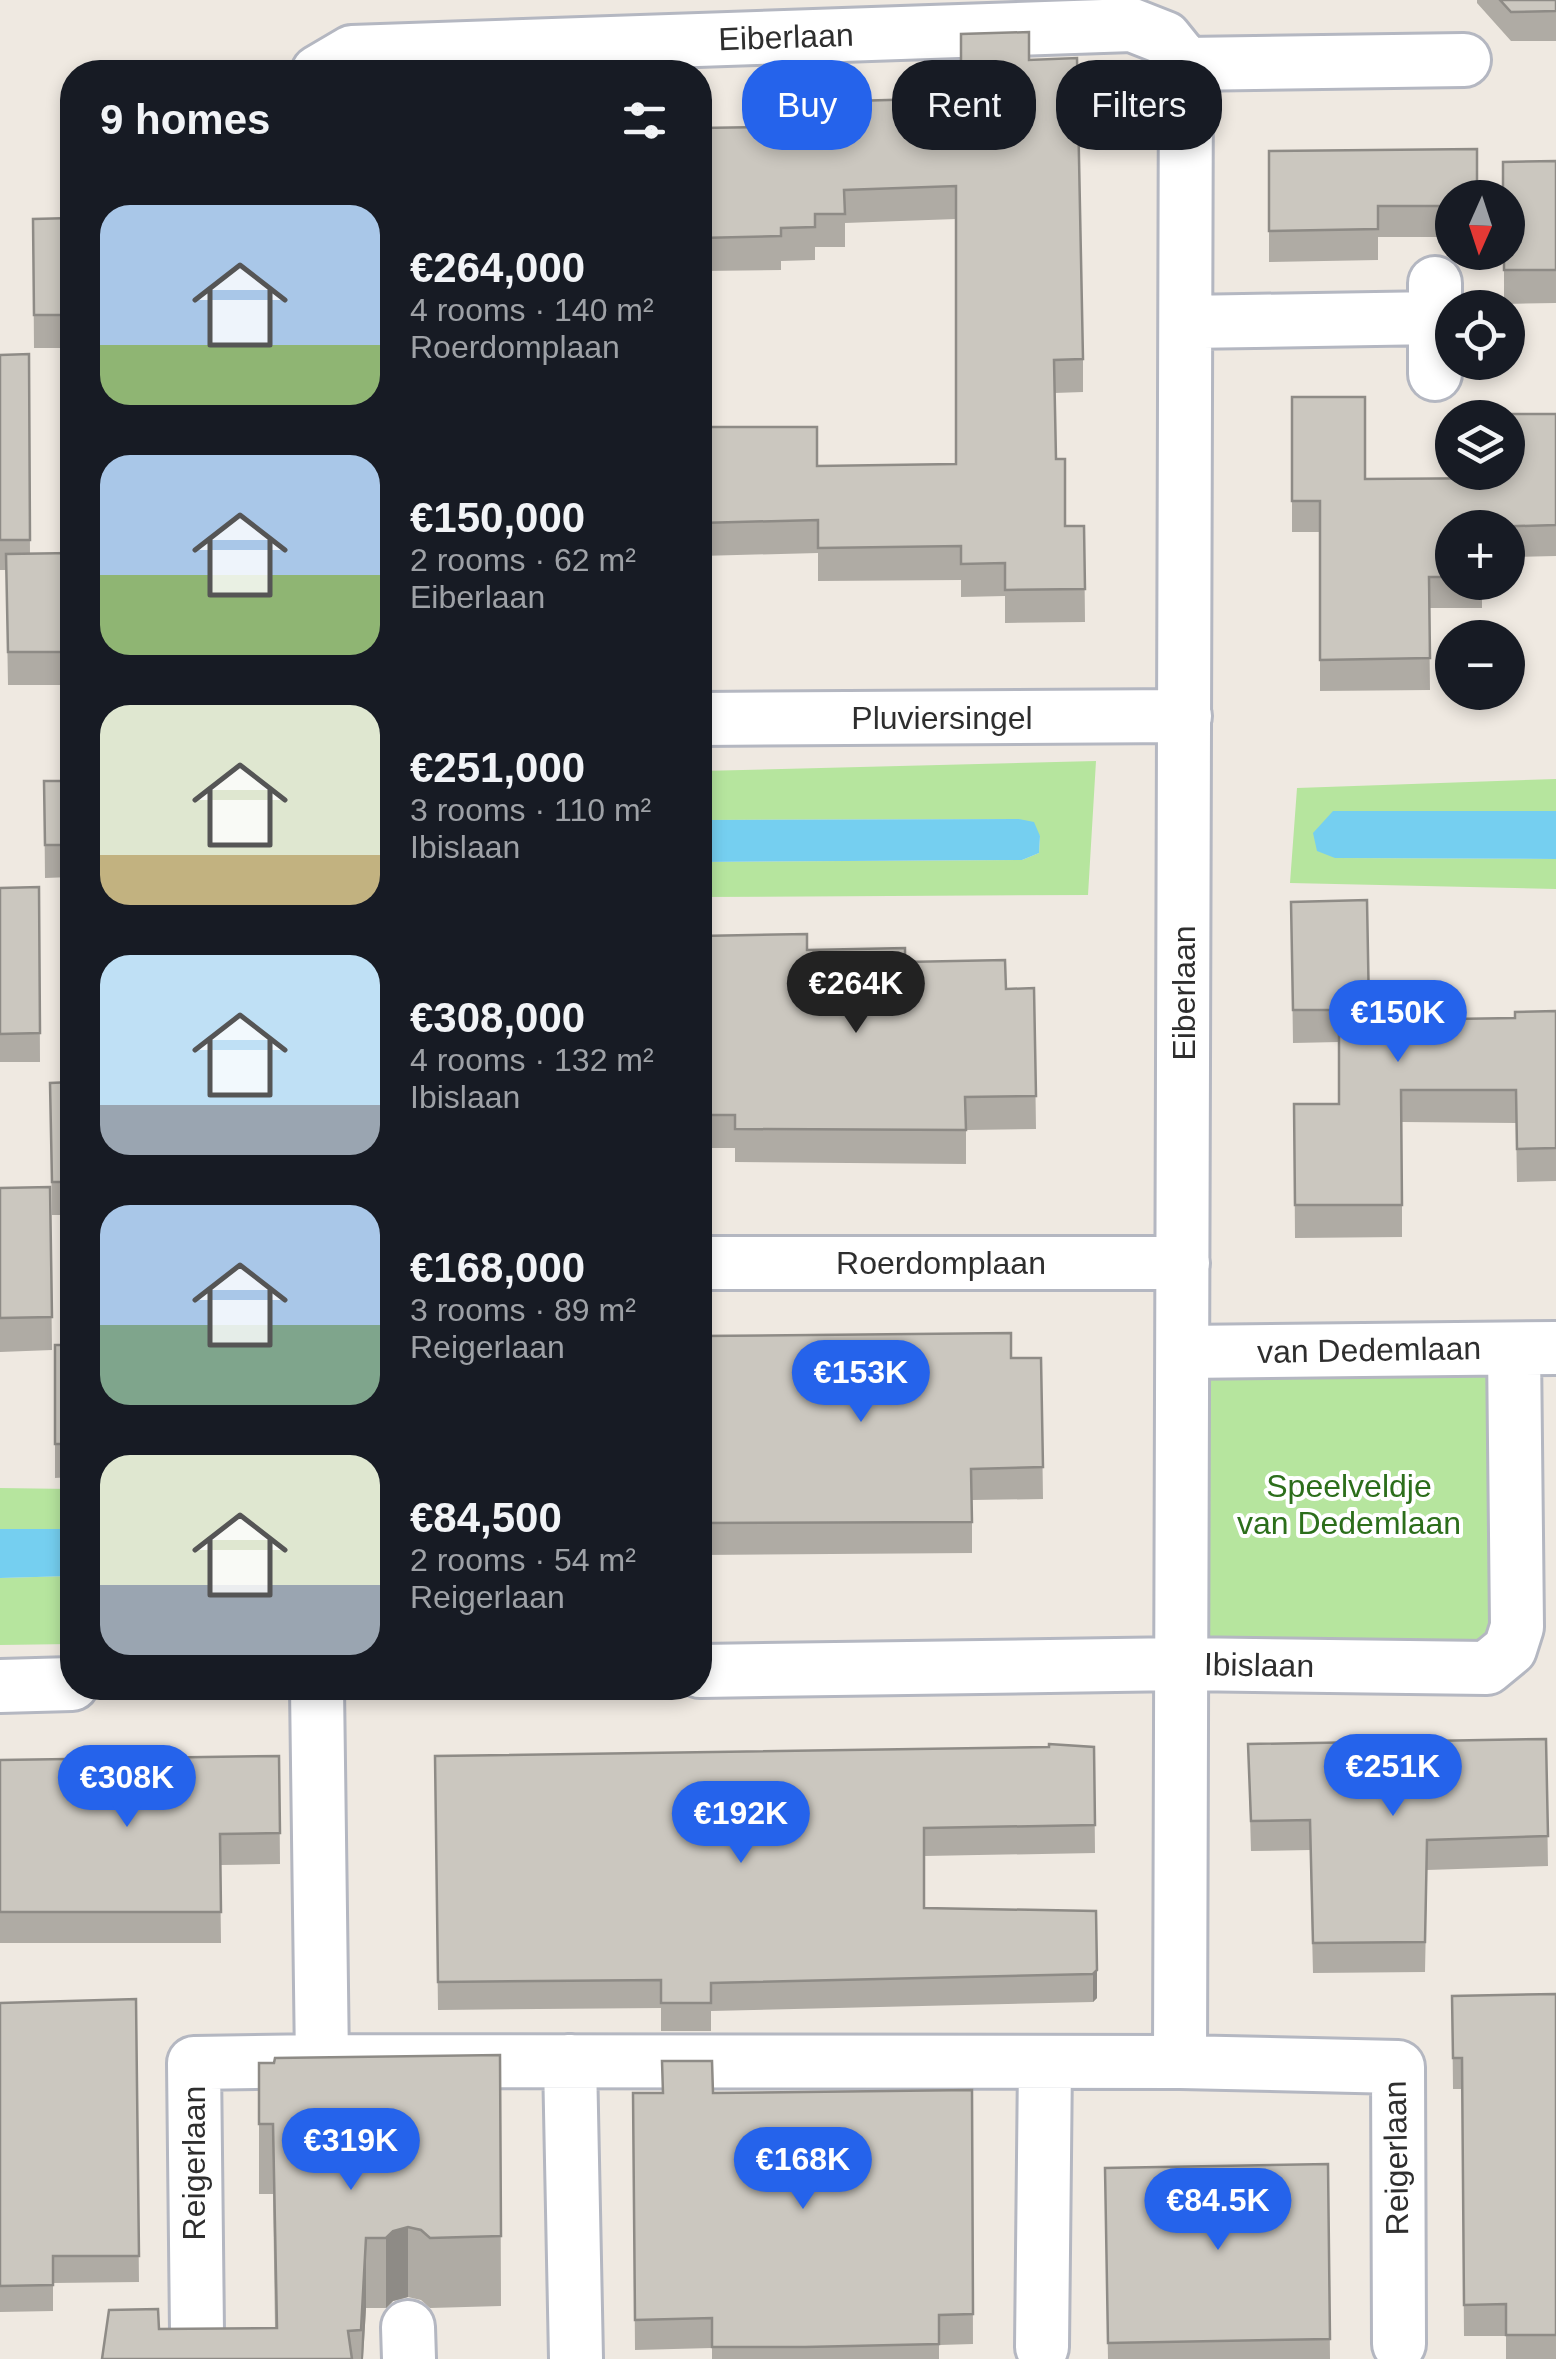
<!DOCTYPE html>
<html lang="en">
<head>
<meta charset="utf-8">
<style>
  body { margin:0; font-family:Arial,sans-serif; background:#20242c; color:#f1f3f6; height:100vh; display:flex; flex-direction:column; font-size:38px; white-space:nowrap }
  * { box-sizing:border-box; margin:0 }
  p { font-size:32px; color:#9ea1a6 }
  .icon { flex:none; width:55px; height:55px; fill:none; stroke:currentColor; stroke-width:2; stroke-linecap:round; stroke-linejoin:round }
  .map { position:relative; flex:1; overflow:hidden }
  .panel { position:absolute; left:60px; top:60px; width:652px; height:1640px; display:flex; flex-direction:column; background:#171b24; border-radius:40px; box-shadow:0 5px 15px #0003 }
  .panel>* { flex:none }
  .banner { position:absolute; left:742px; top:60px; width:662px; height:90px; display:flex; gap:20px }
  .needle { width:65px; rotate:183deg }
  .buttons { position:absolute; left:1435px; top:180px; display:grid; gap:20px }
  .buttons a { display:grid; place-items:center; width:90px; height:90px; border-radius:50%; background:#171b24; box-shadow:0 5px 15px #0003; font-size:50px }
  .price { position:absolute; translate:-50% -85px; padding:0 22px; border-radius:35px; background:#2563eb; color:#fff; font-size:32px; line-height:65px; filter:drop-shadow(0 2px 5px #0008) }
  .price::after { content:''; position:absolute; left:50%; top:60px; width:30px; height:22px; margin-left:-15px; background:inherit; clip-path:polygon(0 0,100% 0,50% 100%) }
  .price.on { background:#222; color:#fff }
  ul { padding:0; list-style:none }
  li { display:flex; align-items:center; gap:30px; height:250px; padding:0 40px }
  li span { display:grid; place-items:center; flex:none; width:280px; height:200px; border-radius:30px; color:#555 }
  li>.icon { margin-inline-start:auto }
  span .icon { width:120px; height:120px; fill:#fffc; stroke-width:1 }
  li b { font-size:42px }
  h2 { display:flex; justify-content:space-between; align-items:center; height:120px; padding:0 40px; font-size:42px }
  .pill { padding:0 35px; border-radius:40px; background:#171b24; box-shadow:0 5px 15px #0003; font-size:35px; line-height:90px }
  .pill.on { background:#2563eb; color:#fff }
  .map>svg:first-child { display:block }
</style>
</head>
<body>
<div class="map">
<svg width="1556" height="2359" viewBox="0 0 1556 2359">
  <rect width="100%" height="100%" fill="#efe9e1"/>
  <path fill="#b6e59e" d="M1096,761L1088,895L700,897V862L1022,860L1039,853L1040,836L1019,819L700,820V771Z
    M1556,779V811H1333L1335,858L1556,859V889L1290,883L1297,788Z
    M1488,1356L1502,1623L1483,1647H1200L1190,1359Z
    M0,1488L72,1489V1529H0Z
    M72,1576V1644L0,1645V1578Z"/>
  <path fill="#75cff0" d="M1333,811H1556V859L1335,858L1317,851L1313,833Z
    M1019,819L1034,822L1040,836L1039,853L1022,860L700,862V820Z
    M0,1529H72V1576L0,1578Z"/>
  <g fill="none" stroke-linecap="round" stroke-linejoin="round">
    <g stroke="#b4b7c1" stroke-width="58">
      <path id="street" d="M1186,64L1464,60
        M318,72L352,52L1132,25L1165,38L1186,64L1180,2062
        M1435,283V374
        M1186,322L1436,318
        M700,719L1185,716
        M700,1263H1183
        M1183,1352L1556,1348
        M700,1671L1182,1664L1487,1668L1510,1649L1517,1627L1514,1349
        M0,1686L72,1684
        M317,1688L322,2061L1180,2062L1398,2067L1399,2344
        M570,2061L576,2359
        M408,2327L409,2359
        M197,2332L194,2063L322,2061
        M1042,2347L1045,2062"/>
    </g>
    <use href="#street" stroke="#fff" stroke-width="52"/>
  </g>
  <path fill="#afaba4" d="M1477,0H1556V41H1511L1477,3Z
    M1029,60L1083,359V392L1054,393L1056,459L1065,526H1084L1085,622L1005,623V596L961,597V580L818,581V553L700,556V427L817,466L956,464V219L845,223V247H815V260L781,261V270L700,271V128L815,126L961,98Z
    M1269,151L1452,198V237H1378V260L1269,262Z
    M1556,161V303L1504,304V252Z
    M72,218V348H34L33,219Z
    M29,354L30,554L72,553V685H8L6,570H0V355Z
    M1292,397L1365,479L1509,478L1556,414V556L1508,557V528H1452V582H1482V608H1429L1430,690L1320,691V532H1292Z
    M44,781H72V877L45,878Z
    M39,887L40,1062H0V888Z
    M1291,902L1369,1009L1451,1019L1515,1018L1556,1011V1181L1517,1182L1516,1123L1402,1122V1237L1295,1238L1294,1104H1339V1042L1293,1043Z
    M700,936L905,962L1006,989L1034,988L1036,1129L966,1130V1164L735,1162V1148H700Z
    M72,1082V1215H52L50,1083Z
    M50,1187L52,1350L0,1352V1188Z
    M700,1336L1011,1358H1041L1043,1499L972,1500V1553L700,1555Z
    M55,1345H72V1477L55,1478Z
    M1546,1739L1548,1866L1427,1870L1425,1972L1313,1973L1310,1850L1251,1851L1248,1744Z
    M1094,1747L1095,1853L924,1856V1908L1096,1911L1097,1998L1093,2002L711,2011V2031H661V2008L438,2010L435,1756Z
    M279,1756L280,1864L220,1865L221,1943H0V1760Z
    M1556,1994V2359H1506V2336H1464L1462,2089H1453L1452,1996Z
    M136,1999L139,2282L53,2283V2311L0,2312V2003Z
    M500,2055L501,2306L430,2308L421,2300L408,2297L393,2301L386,2308H366L363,2359H102L159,2329L275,2328L273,2194H259V2063Z
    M972,2090L973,2344L939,2345V2359H712V2348L635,2350L633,2093Z
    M1328,2164L1330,2359H1108L1105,2168Z"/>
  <path fill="#8e8b86" d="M1097,1970V1998L1093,2002V1974Z
    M408,2227V2297L393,2301L386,2308V2238L393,2231Z
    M366,2238V2308L363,2359H361Z"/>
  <path fill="#cbc7bf" stroke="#8e8b86" stroke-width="2.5" d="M1500,0H1556V11L1511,12Z
    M1029,32V60L1077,58L1083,359L1054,360L1056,459H1065V526H1084L1085,589L1005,590V563L961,564V546L818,548V520L700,523V427H817V466L956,464V186L844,190L845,214H815V227L781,228V236L700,238V128L815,126V102L961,98V34Z
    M459,70V72L379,71Z
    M1477,149V198H1452V206H1378V229L1269,231V151Z
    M1556,161V270H1504V252H1508V198H1503V162Z
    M72,218V315H34L33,219Z
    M29,354L30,540H0V355Z
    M1292,397H1365V479L1509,478L1508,414H1556V525L1452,528V577H1429L1430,658L1320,660V501H1292Z
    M72,553V652H8L6,554Z
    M44,781H72V845H45Z
    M39,887L40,1033L0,1034V888Z
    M1367,900L1369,1009L1451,1019L1515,1018V1012L1556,1011V1148L1517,1149L1516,1090H1401L1402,1205H1295L1294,1104H1339V1010H1293L1291,902Z
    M807,934V950L905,948V962L1005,960L1006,989L1034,988L1036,1096L965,1097L966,1130L735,1129V1115H700V936Z
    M72,1082V1182H52L50,1083Z
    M50,1187L52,1317L0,1318V1188Z
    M1011,1333V1358H1041L1043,1467L971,1469L972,1522L700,1523V1336Z
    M55,1345H72V1444H55Z
    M1546,1739L1548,1836L1427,1840L1425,1942L1313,1943L1310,1820L1251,1821L1248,1744Z
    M1049,1744L1094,1747L1095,1825L924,1828V1908L1096,1911L1097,1970L1093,1974L711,1983V2003H661V1980L438,1982L435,1756L1049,1747Z
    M279,1756L280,1833L220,1834L221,1912H0V1760Z
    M1556,1994V2335H1506V2304L1464,2305L1462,2058H1453L1452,1996Z
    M136,1999L139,2256H53V2285L0,2286V2003Z
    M500,2055L501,2236L430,2238L421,2230L408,2227L393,2231L386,2238H366L361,2330L348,2331L352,2359H102L109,2310L158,2309L159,2329L277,2328L273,2124H259V2063H274L275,2058Z
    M662,2061H712L713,2093L972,2090L973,2314L939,2315V2344L805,2347H712V2318L635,2320L633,2093H663Z
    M1328,2164L1330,2339L1108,2343L1105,2168Z"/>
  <g text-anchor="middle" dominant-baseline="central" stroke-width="8" stroke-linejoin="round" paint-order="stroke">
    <g font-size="32" fill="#2e2e2e" stroke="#fff">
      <text transform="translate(786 37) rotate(-2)">Eiberlaan</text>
      <text x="942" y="718">Pluviersingel</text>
      <text transform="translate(1184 993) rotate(-90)">Eiberlaan</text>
      <text x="941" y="1263">Roerdomplaan</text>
      <text transform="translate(1369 1350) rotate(-1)">van Dedemlaan</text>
      <text transform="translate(1259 1665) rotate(1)">Ibislaan</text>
      <text transform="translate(1396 2158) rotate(-91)">Reigerlaan</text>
      <text transform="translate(194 2163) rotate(-90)">Reigerlaan</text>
    </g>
    <g font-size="32" fill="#2c6e1b" stroke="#fff">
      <text x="1349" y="1486">Speelveldje<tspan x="1349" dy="37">van Dedemlaan</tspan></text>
    </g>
  </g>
</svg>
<div class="buttons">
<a><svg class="needle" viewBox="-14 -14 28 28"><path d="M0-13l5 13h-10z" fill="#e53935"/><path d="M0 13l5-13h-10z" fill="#9ea1a6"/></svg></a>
<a><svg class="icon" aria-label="locate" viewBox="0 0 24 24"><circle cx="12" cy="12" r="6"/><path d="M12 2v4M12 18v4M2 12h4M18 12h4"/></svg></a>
<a><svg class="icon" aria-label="layers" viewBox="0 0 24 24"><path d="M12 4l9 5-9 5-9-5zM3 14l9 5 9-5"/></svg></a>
<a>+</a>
<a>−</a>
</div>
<b class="price on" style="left:856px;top:1036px">€264K</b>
<b class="price" style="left:1398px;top:1065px">€150K</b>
<b class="price" style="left:861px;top:1425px">€153K</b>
<b class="price" style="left:1393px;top:1819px">€251K</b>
<b class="price" style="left:127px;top:1830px">€308K</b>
<b class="price" style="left:741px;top:1866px">€192K</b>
<b class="price" style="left:351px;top:2193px">€319K</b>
<b class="price" style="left:803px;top:2212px">€168K</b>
<b class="price" style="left:1218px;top:2253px">€84.5K</b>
<div class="banner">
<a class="pill on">Buy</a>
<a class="pill">Rent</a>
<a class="pill">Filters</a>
</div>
<section class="panel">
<h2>9 homes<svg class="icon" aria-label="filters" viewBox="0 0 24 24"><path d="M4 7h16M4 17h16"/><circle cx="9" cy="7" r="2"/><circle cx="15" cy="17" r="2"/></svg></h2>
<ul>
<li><span style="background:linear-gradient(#a9c7e8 70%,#8fb573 0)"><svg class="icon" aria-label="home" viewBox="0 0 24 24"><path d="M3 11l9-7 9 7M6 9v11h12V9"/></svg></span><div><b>€264,000</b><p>4 rooms · 140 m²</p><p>Roerdomplaan</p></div></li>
<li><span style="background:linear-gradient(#a9c7e8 60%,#8fb573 0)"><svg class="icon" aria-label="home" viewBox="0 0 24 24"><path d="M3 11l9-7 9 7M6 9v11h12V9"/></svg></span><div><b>€150,000</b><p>2 rooms · 62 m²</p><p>Eiberlaan</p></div></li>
<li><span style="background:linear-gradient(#dfe7d0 75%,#c2b280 0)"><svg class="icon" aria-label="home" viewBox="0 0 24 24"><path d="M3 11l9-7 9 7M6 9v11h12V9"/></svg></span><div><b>€251,000</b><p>3 rooms · 110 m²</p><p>Ibislaan</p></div></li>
<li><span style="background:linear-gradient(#bfe0f5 75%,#9aa5b1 0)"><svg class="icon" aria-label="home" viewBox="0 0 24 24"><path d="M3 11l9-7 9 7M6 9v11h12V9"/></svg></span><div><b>€308,000</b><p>4 rooms · 132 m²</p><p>Ibislaan</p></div></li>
<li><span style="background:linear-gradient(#a9c7e8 60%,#7fa58c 0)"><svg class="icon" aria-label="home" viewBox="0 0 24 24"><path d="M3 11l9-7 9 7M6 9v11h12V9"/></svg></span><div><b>€168,000</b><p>3 rooms · 89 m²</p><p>Reigerlaan</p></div></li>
<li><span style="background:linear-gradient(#dfe7d0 65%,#9aa5b1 0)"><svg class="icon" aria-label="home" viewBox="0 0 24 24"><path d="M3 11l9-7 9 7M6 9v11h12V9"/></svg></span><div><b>€84,500</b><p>2 rooms · 54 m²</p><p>Reigerlaan</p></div></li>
</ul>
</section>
</div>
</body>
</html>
